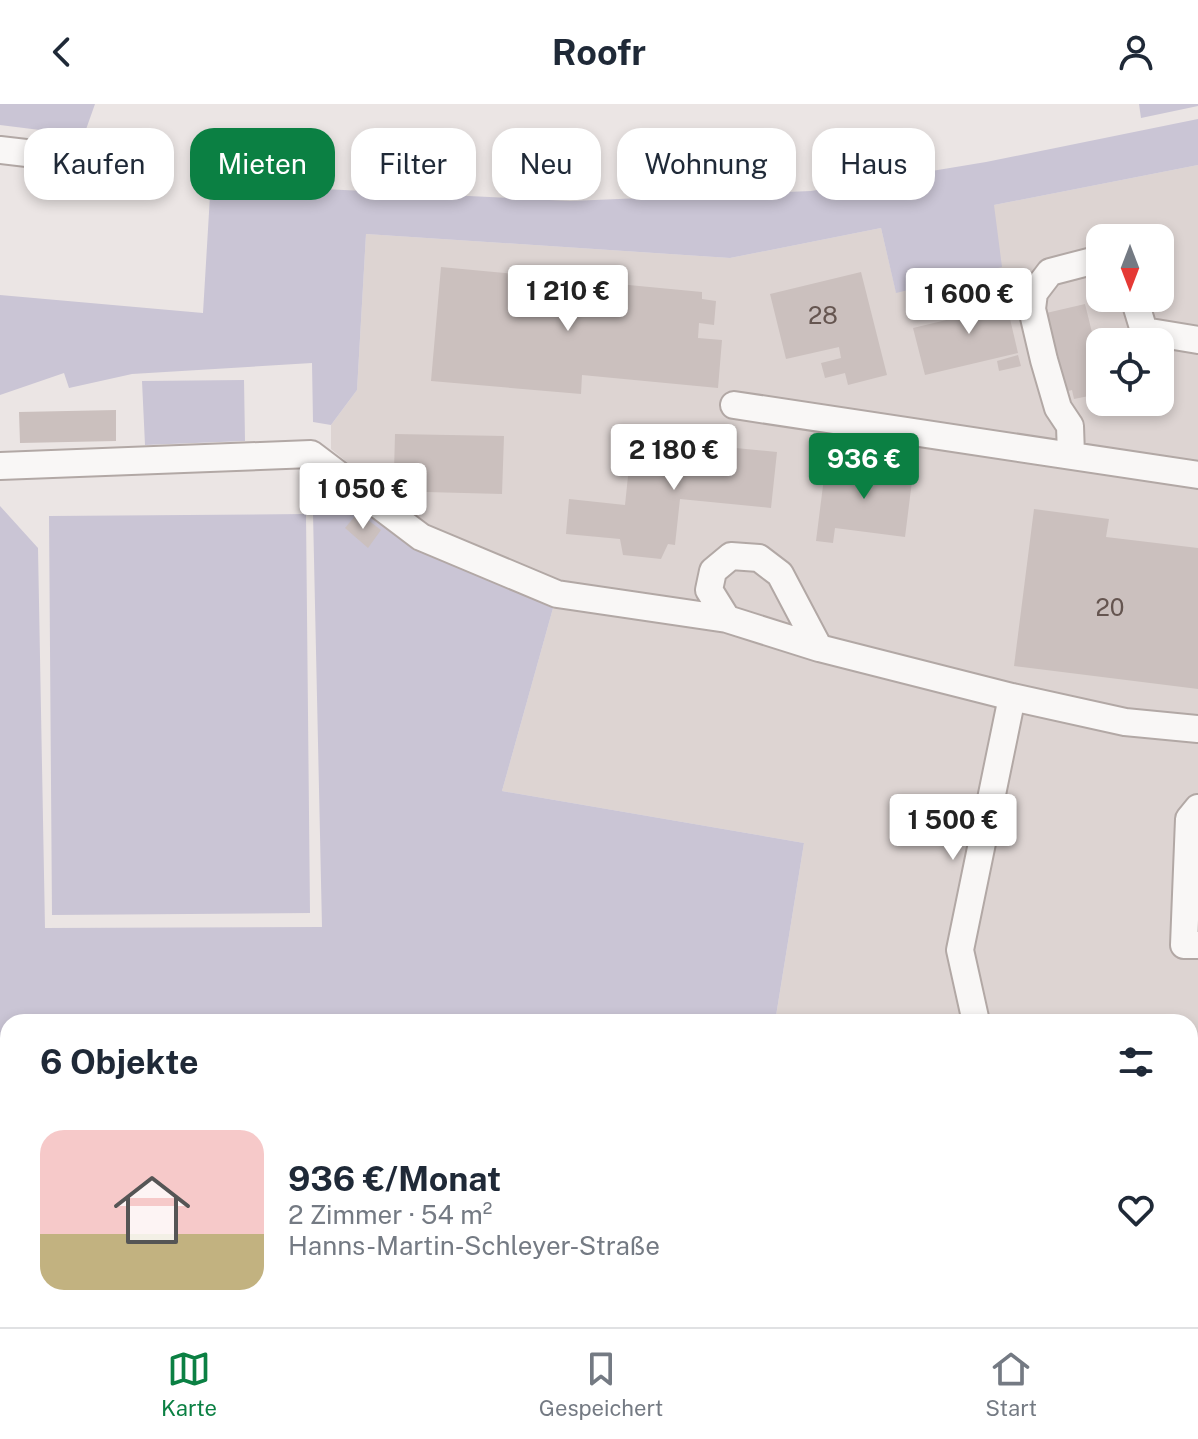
<!DOCTYPE html>
<html lang="de">
<head>
<meta charset="utf-8">
<style>
  body { margin:0; font-family:"Public Sans",sans-serif; background:#f6f6f7; color:#1f2937; height:100vh; display:flex; flex-direction:column; font-size:30px; white-space:nowrap }
  * { box-sizing:border-box; margin:0 }
  p { font-size:26px; color:#747a83 }
  .icon { flex:none; width:44px; height:44px; fill:none; stroke:currentColor; stroke-width:2; stroke-linecap:round; stroke-linejoin:round }
  .map { position:relative; flex:1; overflow:hidden }
  .panel { position:absolute; left:0px; top:910px; width:1198px; height:314px; display:flex; flex-direction:column; background:#fff; border-radius:24px 24px 0 0; box-shadow:0 4px 12px #0003 }
  .panel>* { flex:none }
  .top-card { position:absolute; left:24px; top:24px; width:1150px; height:72px; display:flex; gap:16px }
  .needle { width:52px; rotate:180deg }
  .tools { position:absolute; left:1086px; top:120px; display:grid; gap:16px }
  .tools a { display:grid; place-items:center; width:88px; height:88px; border-radius:16px; background:#fff; box-shadow:0 4px 12px #0003; font-size:40px }
  .price { position:absolute; translate:-50% -68px; padding:0 18px; border-radius:8px; background:#fff; color:#222; font-size:26px; line-height:52px; filter:drop-shadow(0 2px 4px #0008) }
  .price::after { content:''; position:absolute; left:50%; top:48px; width:24px; height:18px; margin-left:-12px; background:inherit; clip-path:polygon(0 0,100% 0,50% 100%) }
  .price.current { background:#0b8043; color:#fff }
  ul { padding:0; list-style:none }
  li { display:flex; align-items:center; gap:24px; height:200px; padding:0 40px }
  li+li { border-top:2px solid #e0e1e3 }
  li span { display:grid; place-items:center; flex:none; width:224px; height:160px; border-radius:24px; color:#555 }
  li>.icon { margin-inline-start:auto }
  span .icon { width:96px; height:96px; fill:#fffc; stroke-width:1 }
  li b { font-size:34px }
  h2 { display:flex; justify-content:space-between; align-items:center; height:96px; padding:0 40px; font-size:34px }
  .chip { padding:0 28px; border-radius:24px; background:#fff; box-shadow:0 4px 12px #0003; font-size:28px; line-height:72px }
  .chip.current { background:#0b8043; color:#fff }
  header { display:flex; justify-content:space-between; align-items:center; height:104px; padding:0 40px; background:#fff; font-size:36px; font-weight:700 }
  .dock { display:flex; justify-content:space-around; align-items:center; height:112px; border-top:2px solid #e0e1e3; background:#fff; font-size:22px; color:#747a83 }
  .dock a { display:grid; justify-items:center; gap:4px }
  .dock .current { color:#0b8043 }
  .map>svg:first-child { display:block }
</style>
</head>
<body>
<header><svg class="icon" aria-label="back" viewBox="0 0 24 24"><path d="M15 5l-7 7 7 7"/></svg>Roofr<svg class="icon" aria-label="person" viewBox="0 0 24 24"><circle cx="12" cy="8" r="4"/><path d="M4 21q1-7 8-7t8 7"/></svg></header>
<div class="map">
<svg width="1198" height="1223" viewBox="0 0 1198 1223">
  <rect width="100%" height="100%" fill="#ebe5e4"/>
  <path fill="#ddd4d2" fill-rule="evenodd" d="M1198,61V1223H570L572,1216H1190V918H775L804,739L502,687L555,497L432,428L331,345V321L357,286L366,130L730,154L881,124L896,188L994,101ZM1100,134H1160V194H1100ZM1100,238H1160V298H1100Z"/>
  <path fill="#cac5d5" d="M0,0H95L84,31L69,47L72,30L0,21Z
    M1139,0H1198V2L1141,14Z
    M1198,15V61L994,101L1002,163L896,189L881,124L730,154L366,130L357,286L331,321L313,318L312,259L132,270L69,284L64,269L0,291V191L203,209L211,75L323,85L570,97L811,87L986,58Z
    M244,276L245,337L145,341L142,277Z
    M312,363L555,497L502,687L804,739L775,918H8V1216H572L570,1223H0V402L38,444L45,824L322,823Z
    M306,410L310,809L52,811L49,412Z"/>
  <g fill="none" stroke-linecap="round" stroke-linejoin="round">
    <path stroke="#c9a4a0" stroke-width="8" d="M0,1127L8,1139
      M61,1216L66,1223"/>
  </g>
  <path fill="#cbc0be" d="M441,163L702,188V195L716,197L714,221L699,219L698,234L722,236L718,284L582,271L581,290L431,277Z
    M861,168L887,271L848,281L845,269L825,274L821,259L841,254L839,243L786,255L770,190Z
    M1009,181L1014,200L1007,202L1018,249L925,271L913,224L988,206L983,188Z
    M1085,200L1100,261V279L1087,283L1089,292L1074,295L1072,286L1061,289L1042,210Z
    M1018,251L1021,262L999,267L997,257Z
    M116,306V337L20,339L19,308Z
    M395,330L504,332L502,390L426,388L427,369L394,368Z
    M632,334L777,348L771,404L680,395L675,441L668,440L661,455L623,451L620,435L566,430L569,395L625,401Z
    M826,358L913,369L905,433L835,424L833,439L816,437Z
    M349,395L358,402L351,412L342,405Z
    M1034,405L1109,415L1106,433L1198,444V585L1014,562Z
    M355,412L365,420L368,416L381,426L368,444L345,424Z
    M862,1216H1099L1097,1223H859Z"/>
  <g fill="none" stroke-linecap="round" stroke-linejoin="round">
    <g stroke="#b2a8a5" stroke-width="30">
      <path id="minor" d="M0,46L86,56
        M1134,194L1144,227L1198,236
        M734,301L1198,371
        M1071,351L1070,322L1058,304L1044,256L1032,205L1034,189L1050,168L1100,155
        M0,362L311,350L421,433L557,490L727,515L819,544L1012,593L1125,618L1198,625
        M727,515L709,486L713,467L731,452L759,454L780,470L819,544
        M1198,704L1189,715L1184,841H1198
        M976,918L960,846L1012,593
        M1190,1037L1198,1038"/>
    </g>
    <use href="#minor" stroke="#f9f7f6" stroke-width="26"/>
  </g>
  <g text-anchor="middle" dominant-baseline="central" stroke-width="6" stroke-linejoin="round" paint-order="stroke">
    <g font-size="24" fill="#655550">
      <text x="823" y="211">28</text>
      <text x="1110" y="503">20</text>
    </g>
  </g>
</svg>
<div class="tools">
<a><svg class="needle" viewBox="-14 -14 28 28"><path d="M0-13l5 13h-10z" fill="#e53935"/><path d="M0 13l5-13h-10z" fill="#747a83"/></svg></a>
<a><svg class="icon" aria-label="locate" viewBox="0 0 24 24"><circle cx="12" cy="12" r="6"/><path d="M12 2v4M12 18v4M2 12h4M18 12h4"/></svg></a>
</div>
<b class="price" style="left:568px;top:229px">1 210 €</b>
<b class="price" style="left:969px;top:232px">1 600 €</b>
<b class="price" style="left:674px;top:388px">2 180 €</b>
<b class="price current" style="left:864px;top:397px">936 €</b>
<b class="price" style="left:363px;top:427px">1 050 €</b>
<b class="price" style="left:953px;top:758px">1 500 €</b>
<div class="top-card">
<a class="chip">Kaufen</a>
<a class="chip current">Mieten</a>
<a class="chip">Filter</a>
<a class="chip">Neu</a>
<a class="chip">Wohnung</a>
<a class="chip">Haus</a>
</div>
<section class="panel">
<h2>6 Objekte<svg class="icon" aria-label="filters" viewBox="0 0 24 24"><path d="M4 7h16M4 17h16"/><circle cx="9" cy="7" r="2"/><circle cx="15" cy="17" r="2"/></svg></h2>
<ul>
<li><span style="background:linear-gradient(#f6c9c9 65%,#c2b280 0)"><svg class="icon" aria-label="home" viewBox="0 0 24 24"><path d="M3 11l9-7 9 7M6 9v11h12V9"/></svg></span><div><b>936 €/Monat</b><p>2 Zimmer · 54 m²</p><p>Hanns-Martin-Schleyer-Straße</p></div><svg class="icon" aria-label="heart" viewBox="0 0 24 24"><path d="M12 20l-8-8c-3-5 5-10 8-4 3-6 11-1 8 4z"/></svg></li>
</ul>
</section>
</div>
<nav class="dock">
<a class="current"><svg class="icon" aria-label="map" viewBox="0 0 24 24"><path d="M3 6l6-2 6 2 6-2v14l-6 2-6-2-6 2zM9 4v14M15 6v14"/></svg>Karte</a>
<a><svg class="icon" aria-label="saved" viewBox="0 0 24 24"><path d="M7 4h10v16l-5-4-5 4z"/></svg>Gespeichert</a>
<a><svg class="icon" aria-label="home" viewBox="0 0 24 24"><path d="M3 11l9-7 9 7M6 9v11h12V9"/></svg>Start</a>
</nav>
</body>
</html>
